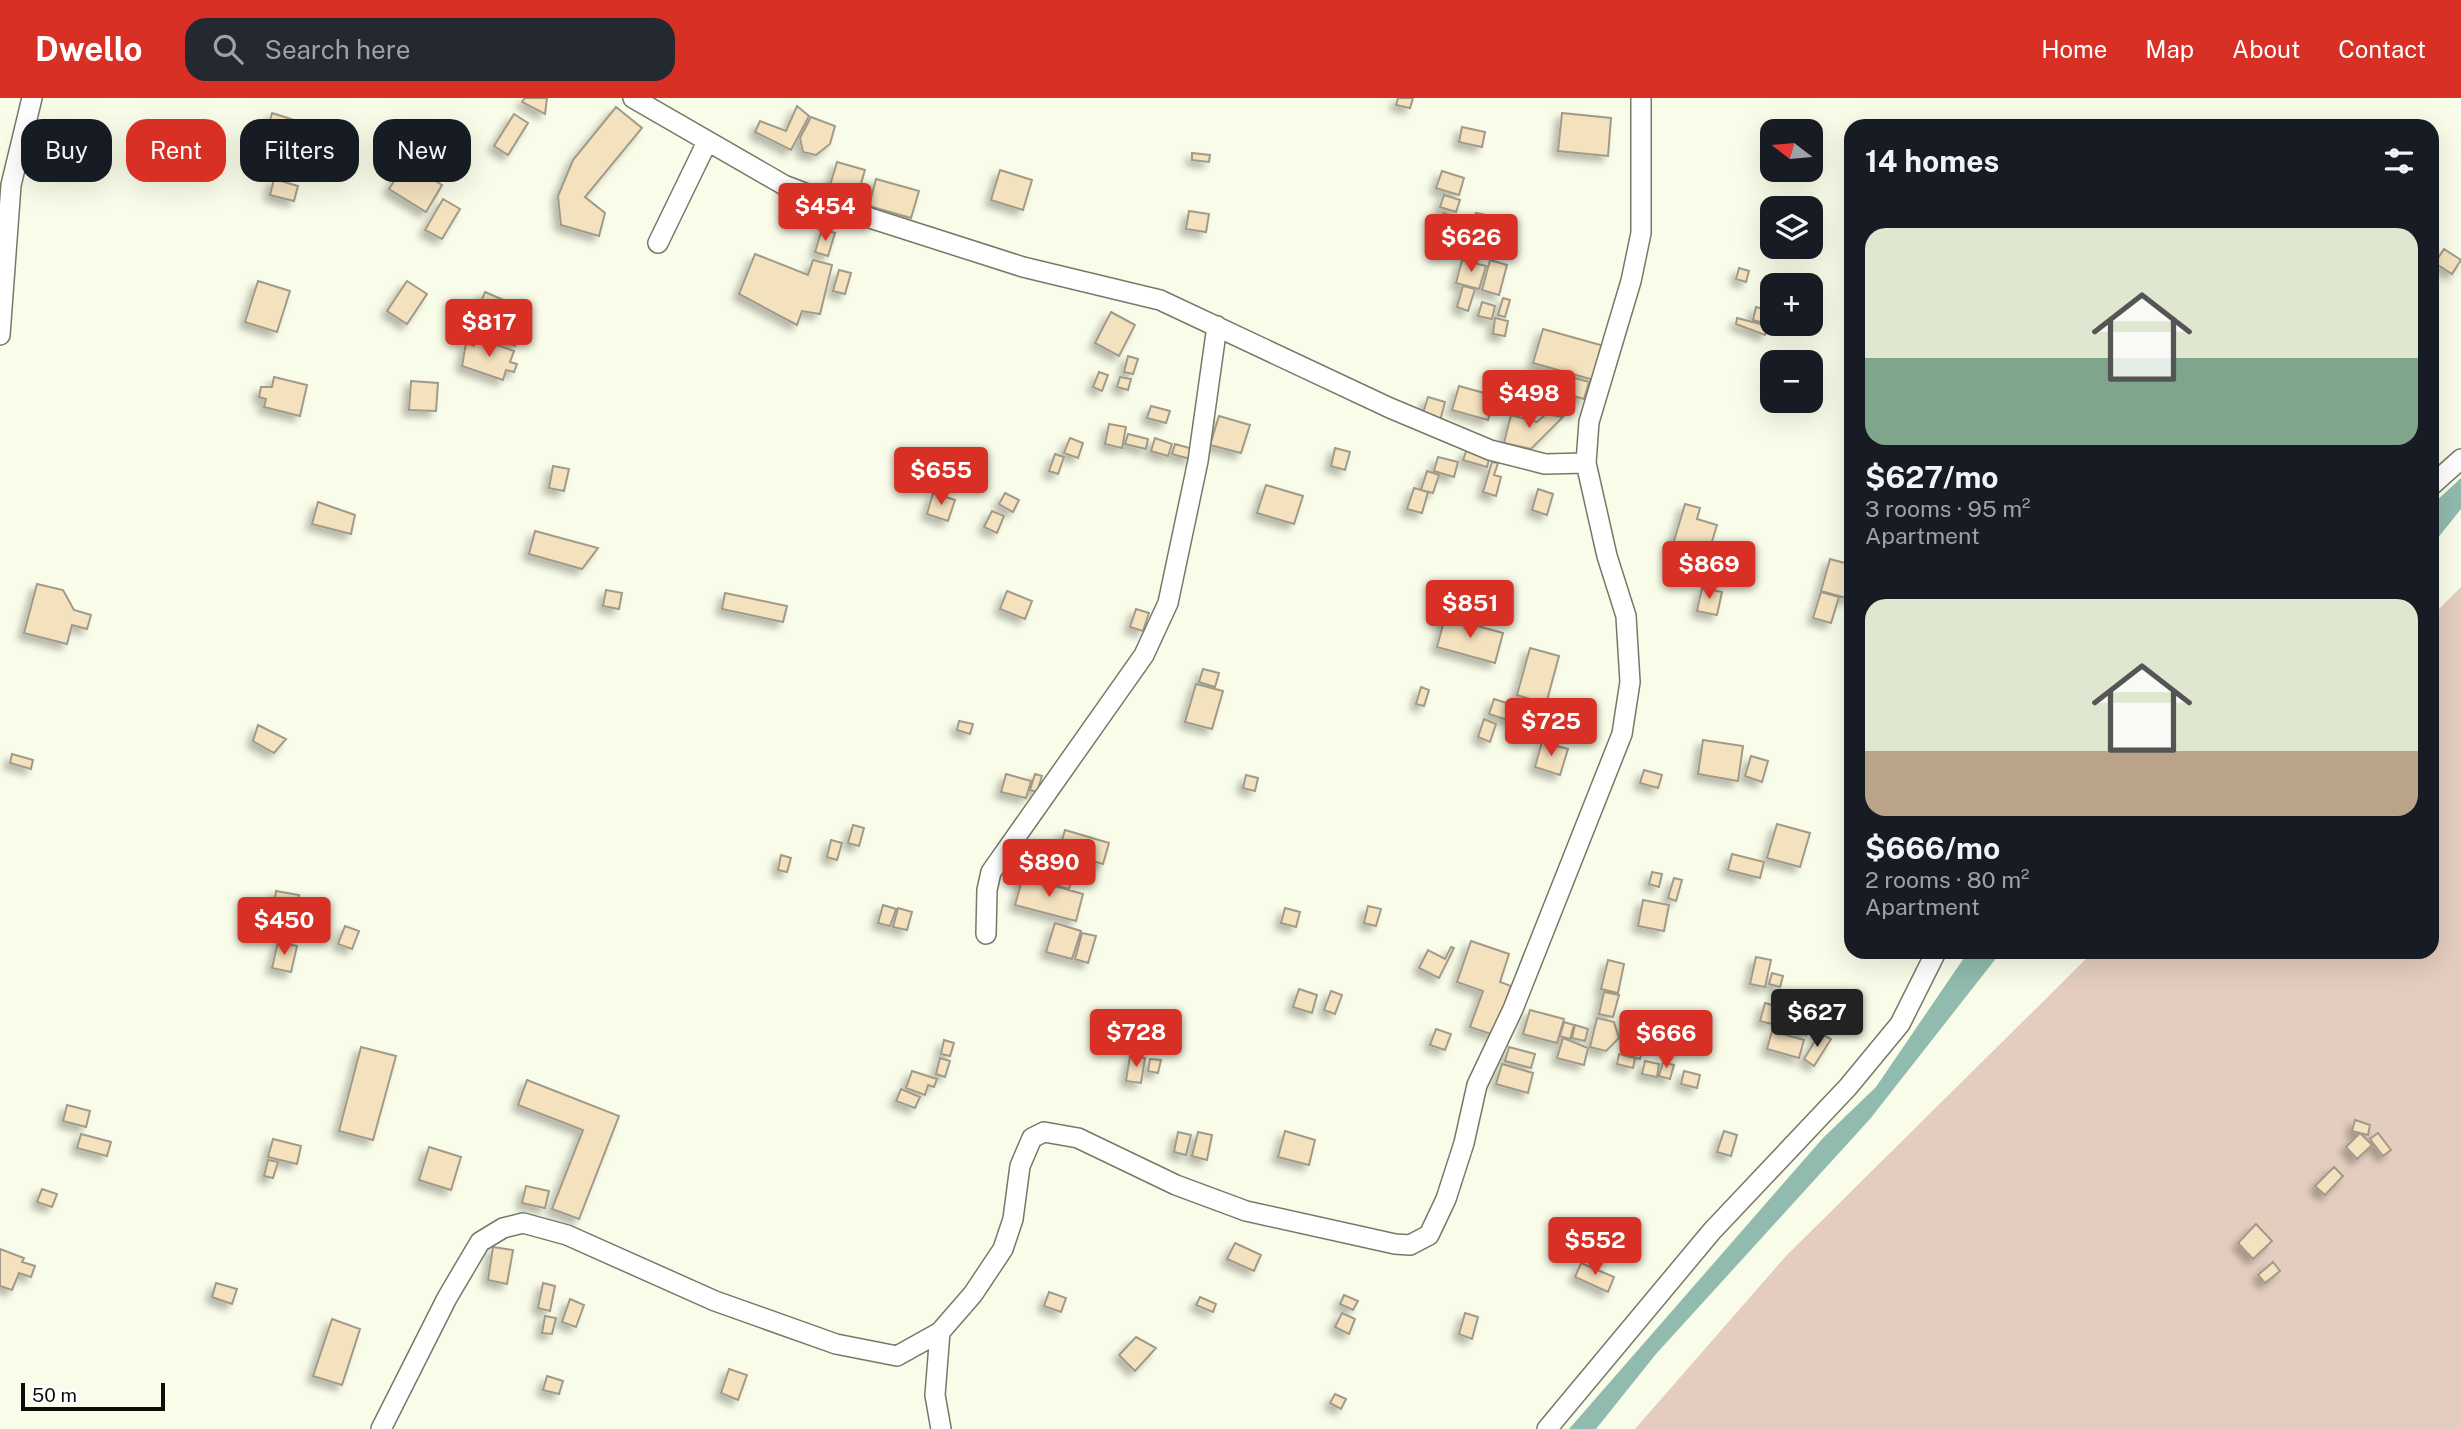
<!DOCTYPE html>
<html lang="en">
<head>
<meta charset="utf-8">
<style>
  body { margin:0; font-family:"Public Sans",sans-serif; background:#242831; color:#f1f3f6; height:100vh; display:flex; flex-direction:column; font-size:26px; white-space:nowrap }
  * { box-sizing:border-box; margin:0 }
  p { font-size:23px; color:#9ea1a6 }
  .icon { flex:none; width:38px; height:38px; fill:none; stroke:currentColor; stroke-width:2; stroke-linecap:round; stroke-linejoin:round }
  .map { position:relative; flex:1; overflow:hidden }
  .drawer { position:absolute; left:1844px; top:21px; width:595px; height:840px; display:flex; flex-direction:column; background:#171b24; border-radius:21px; box-shadow:0 7px 28px #0002 }
  .drawer>* { flex:none }
  .guide { position:absolute; left:21px; top:21px; width:665px; height:63px; display:flex; gap:14px }
  .needle { width:46px; rotate:286deg }
  .tools { position:absolute; left:1760px; top:21px; display:grid; gap:14px }
  .tools a { display:grid; place-items:center; width:63px; height:63px; border-radius:14px; background:#171b24; box-shadow:0 7px 28px #0002; font-size:35px }
  .scale { position:absolute; left:21px; bottom:18px; width:144px; box-sizing:border-box; padding-left:7px; border:4px solid #0d0e08; border-top:0; font-size:19px; line-height:24px; white-space:nowrap; color:#0d0e08; -webkit-text-stroke:5px #fff; paint-order:stroke }
  .price { position:absolute; translate:-50% -60px; padding:0 16px; border-radius:7px; background:#d93025; color:#fff; font-size:23px; line-height:46px; filter:drop-shadow(0 2px 4px #0008) }
  .price::after { content:''; position:absolute; left:50%; top:42px; width:21px; height:16px; margin-left:-10px; background:inherit; clip-path:polygon(0 0,100% 0,50% 100%) }
  .price.on { background:#222; color:#fff }
  ul { padding:0; list-style:none }
  li { display:grid; align-content:center; gap:14px; height:371px; padding:0 21px }
  li span { display:grid; place-items:center; height:217px; border-radius:21px; color:#555 }
  li>.icon { margin-inline-start:auto }
  span .icon { width:126px; height:126px; fill:#fffc; stroke-width:1 }
  li b { font-size:30px }
  h2 { display:flex; justify-content:space-between; align-items:center; height:84px; padding:0 21px; font-size:30px }
  .tag { padding:0 24px; border-radius:21px; background:#171b24; box-shadow:0 7px 28px #0002; font-size:24px; line-height:63px }
  .tag.on { background:#d93025; color:#fff }
  header { display:flex; align-items:center; gap:42px; box-sizing:border-box; height:98px; padding:0 35px; background:#d93025; color:#fff }
  header strong { font-size:33px }
  nav { display:flex; gap:38px; margin-inline-start:auto; font-size:24px }
  .search { width:490px; height:63px; background:#242831; display:flex; align-items:center; gap:18px; box-sizing:border-box; padding:0 24px; border-radius:21px; color:#9ea1a6; font-size:26px }
  .map>svg:first-child { display:block }
</style>
</head>
<body>
<header>
<strong>Dwello</strong>
<div class="search"><svg class="icon" aria-label="search" viewBox="0 0 24 24"><circle cx="10" cy="10" r="6"/><path d="M15 15l6 6"/></svg>Search here</div>
<nav><a>Home</a><a>Map</a><a>About</a><a>Contact</a></nav>
</header>
<div class="map">
<svg width="2461" height="1331" viewBox="0 0 2461 1331">
  <defs>
    <filter id="shadow"><feDropShadow dx="-5.5" dy="5.5" stdDeviation="3.5" flood-color="#0004"/></filter>
  </defs>
  <rect width="100%" height="100%" fill="#f9fce8"/>
  <path fill="#e4cdbf" d="M2461,489V1331H1635L1786,1158L2093,854H2432L2433,517Z"/>
  <path fill="#90bbae" d="M2461,380V411L2433,446V406Z
    M1968,854H2001L1870,1021L1656,1256L1596,1331H1569L1823,1040L1876,989Z"/>
  <path fill="#f4e2bf" stroke="#a29a89" stroke-width="2" filter="url(#shadow)" d="M525,0H547L545,16L522,4Z
    M1398,0H1413L1410,10L1396,7Z
    M797,8L809,18L791,52L755,34L760,23L786,33Z
    M616,9L642,30L585,99L605,115L599,138L561,127L558,98L573,62Z
    M272,15L294,22L291,32L269,26Z
    M1562,15L1611,20L1608,58L1558,53Z
    M514,16L528,25L508,57L494,48Z
    M811,19L835,28L830,46L816,57L803,54L800,40Z
    M1462,29L1485,34L1482,49L1459,44Z
    M1192,55L1210,57L1209,64L1192,62Z
    M837,64L865,72L857,99L829,91Z
    M406,65L442,87L426,114L389,91Z
    M1000,72L1032,82L1023,112L991,102Z
    M1442,73L1464,80L1459,97L1436,90Z
    M274,81L298,88L294,103L270,97Z
    M876,81L919,93L911,120L869,108Z
    M1444,97L1460,102L1456,114L1440,109Z
    M443,101L460,111L442,141L425,132Z
    M1189,113L1209,116L1206,134L1186,131Z
    M1443,115L1455,119L1447,141L1435,136Z
    M1476,115L1486,117L1482,133L1472,130Z
    M822,131L835,135L828,158L815,154Z
    M2444,151L2461,162L2452,176L2435,165Z
    M755,156L808,177L813,162L832,167L820,216L802,213L797,227L739,196Z
    M1462,162L1486,168L1479,191L1456,185Z
    M1490,162L1507,167L1499,197L1482,192Z
    M1739,170L1749,173L1746,184L1736,181Z
    M839,172L851,175L845,196L833,193Z
    M258,183L290,193L277,234L245,224Z
    M407,183L427,196L407,226L387,213Z
    M1463,188L1475,191L1468,213L1457,209Z
    M485,194L529,213L515,248L475,232L480,220L475,218Z
    M1503,200L1510,202L1505,219L1498,217Z
    M1482,204L1495,208L1492,221L1478,218Z
    M1756,209L1771,213L1768,226L1753,222Z
    M1111,214L1135,227L1119,258L1095,245Z
    M1495,220L1508,223L1505,238L1493,236Z
    M1737,220L1768,228L1765,237L1736,226Z
    M1543,231L1604,248L1594,282L1533,265Z
    M477,240L514,253L510,264L517,266L514,274L506,272L503,282L462,268L466,245L474,248Z
    M1128,258L1138,261L1133,276L1124,274Z
    M1099,274L1108,277L1102,293L1093,289Z
    M1560,276L1589,284L1584,301L1555,293Z
    M274,279L307,287L300,318L264,309L266,301L259,299L261,289H272Z
    M1120,279L1131,281L1128,292L1117,289Z
    M411,283L438,285L436,313L409,312Z
    M1459,288L1495,298L1488,322L1452,312Z
    M1428,299L1445,304L1440,323L1422,318Z
    M1151,308L1170,313L1166,325L1147,320Z
    M1546,316L1563,319L1531,351L1504,345L1511,317L1537,324Z
    M1219,318L1250,327L1241,355L1210,347Z
    M1109,326L1126,329L1122,350L1105,346Z
    M1128,336L1148,341L1146,351L1125,346Z
    M1070,340L1083,345L1078,360L1064,355Z
    M1155,340L1172,346L1168,358L1151,353Z
    M1175,346L1193,351L1190,361L1172,356Z
    M1335,350L1350,354L1345,372L1331,368Z
    M1467,351L1490,358L1487,369L1463,362Z
    M1055,356L1064,359L1058,376L1049,373Z
    M1438,359L1458,364L1454,379L1434,373Z
    M1492,364L1498,365L1494,377L1501,379L1496,398L1483,394Z
    M553,368L569,371L564,393L549,390Z
    M1427,373L1439,377L1433,395L1421,392Z
    M1266,387L1303,398L1294,426L1257,415Z
    M1414,390L1428,394L1422,415L1407,411Z
    M1538,391L1553,396L1547,417L1532,412Z
    M933,395L955,402L948,423L927,416Z
    M1005,395L1019,402L1013,414L999,406Z
    M318,404L355,417L351,436L312,426Z
    M1685,406L1700,410L1697,421L1717,427L1706,463L1671,453Z
    M992,413L1004,418L997,435L984,429Z
    M535,433L598,450L582,471L529,456Z
    M1830,461L1852,467L1850,501L1821,493Z
    M37,486L63,492L74,512L91,517L87,531L72,527L67,546L24,535Z
    M1702,490L1722,494L1717,517L1697,513Z
    M606,492L622,495L619,511L603,508Z
    M1007,493L1032,503L1025,521L1000,511Z
    M1821,494L1839,499L1831,525L1813,520Z
    M725,495L787,508L783,524L722,511Z
    M1136,511L1149,515L1143,533L1130,529Z
    M1445,519L1503,535L1495,565L1437,549Z
    M1530,550L1559,558L1546,606L1517,597Z
    M1203,571L1219,575L1215,589L1199,584Z
    M1196,586L1223,593L1212,631L1185,624Z
    M1421,589L1429,592L1424,608L1416,606Z
    M1494,601L1516,608L1511,623L1489,616Z
    M1484,621L1496,626L1490,644L1478,639Z
    M959,623L973,626L970,636L957,632Z
    M258,627L286,641L274,655L253,643Z
    M1703,642L1743,648L1738,683L1698,676Z
    M1542,644L1568,651L1560,677L1535,669Z
    M12,656L33,662L31,671L10,665Z
    M1751,658L1768,663L1762,684L1745,678Z
    M1644,672L1662,677L1658,690L1640,685Z
    M1006,676L1031,683L1026,700L1001,694Z
    M1035,676L1042,678L1037,694L1030,692Z
    M1246,677L1258,680L1255,693L1243,690Z
    M1777,726L1810,735L1800,769L1767,760Z
    M853,727L864,730L859,748L848,745Z
    M1065,732L1109,745L1103,766L1059,753Z
    M831,742L842,745L837,762L827,759Z
    M1032,749L1078,761L1069,791L1024,778Z
    M1732,756L1764,764L1760,780L1728,772Z
    M781,757L791,760L787,774L778,772Z
    M1652,774L1662,776L1659,789L1649,786Z
    M1023,779L1083,796L1076,823L1015,807Z
    M1674,780L1682,782L1676,803L1668,800Z
    M276,793L299,797L294,833L271,829Z
    M1643,802L1669,807L1664,833L1638,828Z
    M883,807L896,811L890,828L878,825Z
    M1368,808L1381,811L1376,828L1364,825Z
    M898,810L912,814L907,832L893,829Z
    M1285,810L1300,814L1296,829L1281,825Z
    M1055,825L1081,833L1072,861L1046,854Z
    M345,828L359,833L352,851L338,846Z
    M1082,835L1096,838L1088,865L1075,861Z
    M1471,843L1509,856L1500,884L1511,888L1494,937L1470,929L1483,893L1457,884Z
    M278,844L297,848L291,874L272,870Z
    M1451,849L1454,850L1439,880L1419,870L1428,852L1445,861Z
    M1756,859L1771,862L1765,889L1750,886Z
    M1608,862L1624,866L1618,895L1601,891Z
    M1772,875L1783,878L1780,889L1769,886Z
    M1299,891L1317,897L1312,915L1293,909Z
    M1331,893L1342,897L1335,916L1324,912Z
    M1604,894L1619,897L1613,919L1599,916Z
    M1765,905L1776,908L1772,926L1760,923Z
    M1530,912L1564,921L1557,945L1523,936Z
    M1597,920L1614,924L1619,940L1606,953L1590,949Z
    M1627,920L1642,923L1639,938L1623,934Z
    M1798,922L1810,925L1806,937L1795,933Z
    M1564,924L1574,927L1570,941L1560,938Z
    M1575,927L1588,931L1585,943L1572,940Z
    M1436,931L1451,936L1445,952L1430,947Z
    M1772,933L1804,942L1799,960L1767,951Z
    M1820,935L1831,941L1814,968L1804,961Z
    M1631,936L1646,940L1640,961L1630,958L1634,941L1630,939Z
    M1563,940L1588,950L1584,967L1557,960Z
    M944,942L954,945L950,958L941,956Z
    M361,949L396,958L373,1042L339,1033Z
    M1509,949L1535,956L1531,970L1505,963Z
    M1619,956L1635,960L1633,970L1617,966Z
    M1130,958L1145,960L1141,985L1126,983Z
    M940,960L950,963L945,979L936,976Z
    M1150,961L1161,962L1158,975L1148,973Z
    M1645,963L1659,966L1657,979L1642,976Z
    M1663,964L1674,967L1670,981L1659,978Z
    M1502,966L1533,975L1528,995L1496,986Z
    M912,973L937,981L934,989L928,987L925,997L906,990Z
    M1684,973L1700,977L1697,990L1681,986Z
    M527,982L619,1018L579,1121L552,1111L583,1032L518,1007Z
    M901,991L920,999L915,1010L896,1003Z
    M67,1007L90,1013L86,1029L63,1023Z
    M2355,1022L2370,1027L2368,1037L2352,1033Z
    M1285,1033L1315,1042L1309,1067L1278,1059Z
    M1724,1033L1737,1037L1731,1058L1717,1054Z
    M1178,1034L1191,1037L1186,1057L1174,1054Z
    M1198,1034L1212,1037L1207,1062L1192,1058Z
    M2360,1035L2372,1047L2357,1061L2346,1049Z
    M2378,1035L2391,1052L2383,1058L2370,1041Z
    M81,1036L111,1044L107,1058L77,1050Z
    M273,1041L301,1048L297,1066L268,1059Z
    M429,1049L461,1059L451,1092L419,1082Z
    M268,1062L278,1064L273,1080L264,1078Z
    M2334,1069L2343,1078L2325,1097L2315,1088Z
    M526,1088L549,1093L545,1110L522,1105Z
    M42,1091L57,1096L52,1109L37,1104Z
    M2256,1126L2272,1143L2253,1161L2238,1145Z
    M1235,1145L1261,1157L1254,1173L1227,1161Z
    M493,1149L513,1152L507,1186L488,1182Z
    M0,1151L24,1160L22,1164L35,1168L31,1179L19,1175L12,1192L0,1188Z
    M2273,1164L2280,1173L2265,1185L2258,1177Z
    M1581,1165L1614,1179L1608,1194L1575,1179Z
    M216,1185L237,1191L232,1206L212,1199Z
    M543,1185L555,1188L550,1213L538,1210Z
    M1049,1194L1066,1200L1061,1214L1044,1208Z
    M1344,1197L1358,1203L1353,1212L1340,1206Z
    M1200,1199L1216,1206L1213,1214L1196,1207Z
    M570,1201L584,1207L576,1229L562,1224Z
    M1342,1215L1355,1221L1349,1236L1335,1229Z
    M1465,1215L1478,1219L1472,1241L1459,1236Z
    M545,1218L556,1220L552,1236L542,1235Z
    M332,1221L360,1231L342,1287L313,1278Z
    M1136,1239L1156,1250L1135,1273L1119,1257Z
    M729,1271L747,1277L738,1302L721,1295Z
    M547,1278L563,1283L559,1296L543,1292Z
    M1335,1296L1346,1301L1341,1311L1330,1305Z"/>
  <g fill="none" stroke-linecap="round" stroke-linejoin="round">
    <g stroke="#767968" stroke-width="22">
      <path id="minor" d="M633,0L784,87L873,121L1023,169L1160,202L1390,310L1490,352L1545,366L1586,365
        M658,145L707,44
        M0,237L11,87L32,0
        M2432,387L2461,361
        M986,836L987,792L991,774L1144,557L1168,505L1198,363L1217,228
        M940,1234L935,1297L941,1331
        M381,1331L447,1200L480,1144L503,1130L523,1125L567,1137L715,1203L836,1246L897,1258L940,1234L973,1196L1003,1151L1013,1121L1020,1068L1032,1040L1044,1034L1078,1040L1176,1087L1246,1113L1395,1146L1410,1147L1429,1137L1446,1101L1464,1045L1477,987L1513,911L1622,636L1630,584L1626,518L1607,458L1586,365L1589,324L1631,183L1641,135V0
        M1547,1331L1712,1133L1848,989L1900,926L1936,854"/>
    </g>
    <use href="#minor" stroke="#fff" stroke-width="19"/>
  </g>
</svg>
<div class="tools">
<a><svg class="needle" viewBox="-14 -14 28 28"><path d="M0-13l5 13h-10z" fill="#e53935"/><path d="M0 13l5-13h-10z" fill="#9ea1a6"/></svg></a>
<a><svg class="icon" aria-label="layers" viewBox="0 0 24 24"><path d="M12 4l9 5-9 5-9-5zM3 14l9 5 9-5"/></svg></a>
<a>+</a>
<a>−</a>
</div>
<div class="scale">50 m</div>
<b class="price" style="left:825px;top:145px">$454</b>
<b class="price" style="left:1471px;top:176px">$626</b>
<b class="price" style="left:489px;top:261px">$817</b>
<b class="price" style="left:1529px;top:332px">$498</b>
<b class="price" style="left:941px;top:409px">$655</b>
<b class="price" style="left:1709px;top:503px">$869</b>
<b class="price" style="left:1470px;top:542px">$851</b>
<b class="price" style="left:1551px;top:660px">$725</b>
<b class="price" style="left:1049px;top:801px">$890</b>
<b class="price" style="left:284px;top:859px">$450</b>
<b class="price on" style="left:1817px;top:951px">$627</b>
<b class="price" style="left:1136px;top:971px">$728</b>
<b class="price" style="left:1666px;top:972px">$666</b>
<b class="price" style="left:1595px;top:1179px">$552</b>
<div class="guide">
<a class="tag">Buy</a>
<a class="tag on">Rent</a>
<a class="tag">Filters</a>
<a class="tag">New</a>
</div>
<section class="drawer">
<h2>14 homes<svg class="icon" aria-label="filters" viewBox="0 0 24 24"><path d="M4 7h16M4 17h16"/><circle cx="9" cy="7" r="2"/><circle cx="15" cy="17" r="2"/></svg></h2>
<ul>
<li><span style="background:linear-gradient(#dfe7d0 60%,#7fa58c 0)"><svg class="icon" aria-label="home" viewBox="0 0 24 24"><path d="M3 11l9-7 9 7M6 9v11h12V9"/></svg></span><div><b>$627/mo</b><p>3 rooms · 95 m²</p><p>Apartment</p></div></li>
<li><span style="background:linear-gradient(#dfe7d0 70%,#b9a48a 0)"><svg class="icon" aria-label="home" viewBox="0 0 24 24"><path d="M3 11l9-7 9 7M6 9v11h12V9"/></svg></span><div><b>$666/mo</b><p>2 rooms · 80 m²</p><p>Apartment</p></div></li>
</ul>
</section>
</div>
</body>
</html>
